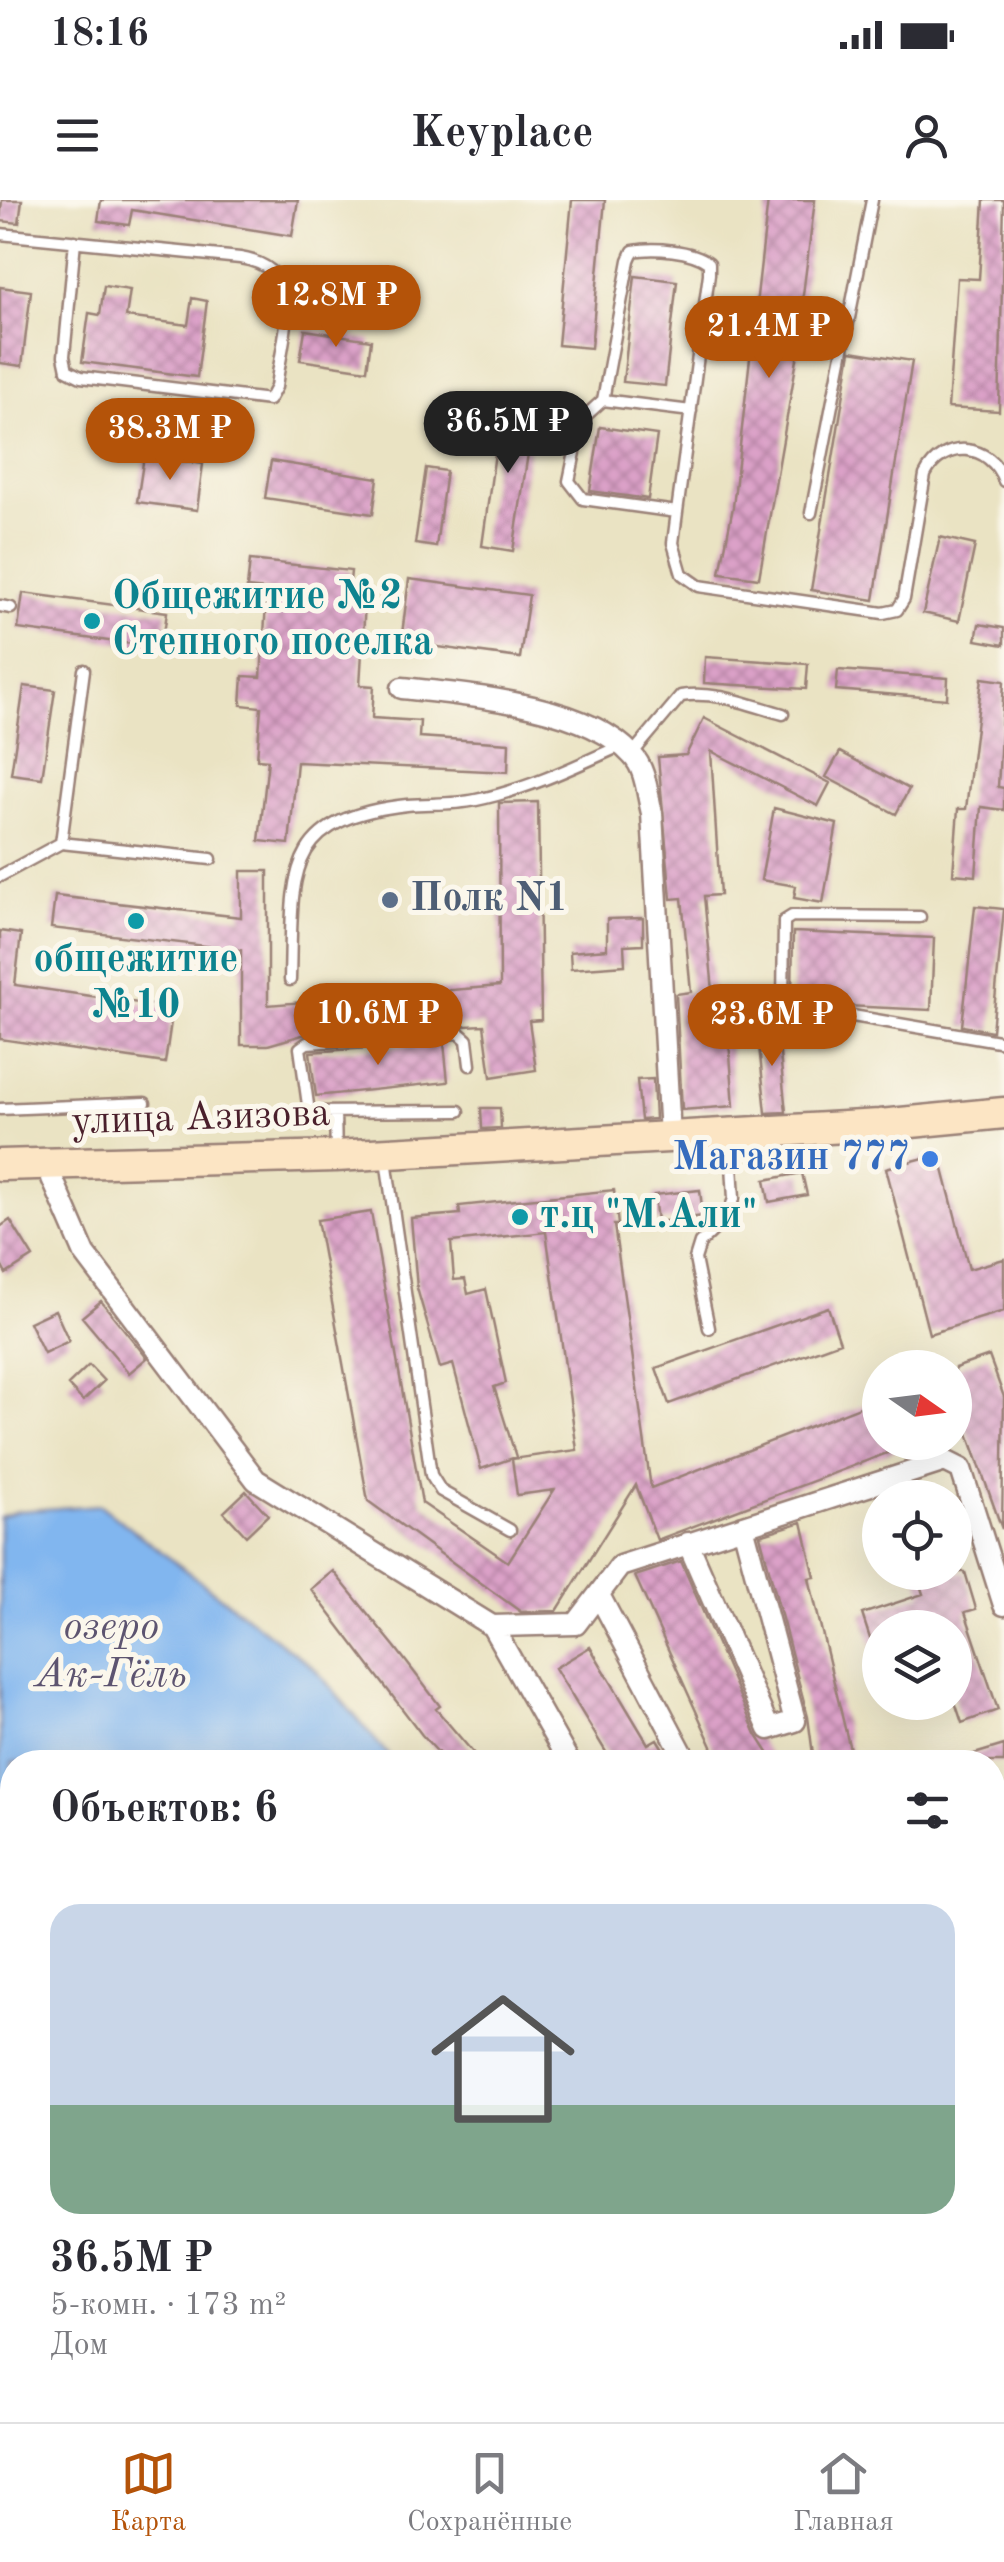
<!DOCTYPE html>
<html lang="ru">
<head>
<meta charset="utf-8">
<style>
  body { margin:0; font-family:"Old Standard TT",serif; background:#f2f2f3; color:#2b2b33; height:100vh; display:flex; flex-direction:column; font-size:38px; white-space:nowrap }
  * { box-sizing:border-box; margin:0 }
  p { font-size:32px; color:#7c7c81 }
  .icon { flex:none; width:55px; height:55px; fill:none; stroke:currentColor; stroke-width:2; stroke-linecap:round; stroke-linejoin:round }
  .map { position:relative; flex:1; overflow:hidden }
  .sheet { position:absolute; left:0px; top:1550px; width:1005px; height:672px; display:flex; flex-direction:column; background:#fff; border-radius:40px 40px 0 0; box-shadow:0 10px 40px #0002 }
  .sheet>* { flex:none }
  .needle { width:65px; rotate:104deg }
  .buttons { position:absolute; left:862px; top:1150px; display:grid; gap:20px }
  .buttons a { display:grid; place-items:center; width:110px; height:110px; border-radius:50%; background:#fff; box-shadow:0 10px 40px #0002; font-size:50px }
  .price { position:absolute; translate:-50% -85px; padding:0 22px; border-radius:35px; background:#b45309; color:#fff; font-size:32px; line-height:65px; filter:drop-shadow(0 2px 5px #0008) }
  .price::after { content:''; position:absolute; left:50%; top:60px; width:30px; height:22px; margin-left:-15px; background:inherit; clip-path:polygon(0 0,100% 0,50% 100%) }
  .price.on { background:#222; color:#fff }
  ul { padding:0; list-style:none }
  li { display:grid; align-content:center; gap:20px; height:530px; padding:0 50px }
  li span { display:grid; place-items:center; height:310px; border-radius:30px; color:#555 }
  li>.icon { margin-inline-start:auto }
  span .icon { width:180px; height:180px; fill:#fffc; stroke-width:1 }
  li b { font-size:42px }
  h2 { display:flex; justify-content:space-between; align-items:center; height:120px; padding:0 50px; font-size:42px }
  .status { display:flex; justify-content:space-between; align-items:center; height:70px; padding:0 50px; background:#fff; direction:ltr }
  .status svg { height:28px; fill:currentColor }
  header { display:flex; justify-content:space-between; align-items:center; height:130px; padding:0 50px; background:#fff; font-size:45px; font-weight:700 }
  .dock { display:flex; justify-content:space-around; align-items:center; height:140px; border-top:2px solid #e1e1e2; background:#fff; font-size:28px; color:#7c7c81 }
  .dock a { display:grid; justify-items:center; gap:5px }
  .dock .on { color:#b45309 }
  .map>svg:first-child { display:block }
</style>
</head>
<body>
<div class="status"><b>18:16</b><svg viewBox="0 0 49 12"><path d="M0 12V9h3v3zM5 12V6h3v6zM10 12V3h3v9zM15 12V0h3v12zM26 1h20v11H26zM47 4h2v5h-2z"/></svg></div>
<header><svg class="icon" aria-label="menu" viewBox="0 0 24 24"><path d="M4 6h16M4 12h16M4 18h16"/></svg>Keyplace<svg class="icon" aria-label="person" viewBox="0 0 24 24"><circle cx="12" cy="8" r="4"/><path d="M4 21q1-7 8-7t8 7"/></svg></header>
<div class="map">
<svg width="1004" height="2222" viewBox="0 0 1004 2222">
  <defs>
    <pattern id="building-cross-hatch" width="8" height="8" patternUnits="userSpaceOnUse" patternTransform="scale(2.5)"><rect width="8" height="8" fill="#dba1c8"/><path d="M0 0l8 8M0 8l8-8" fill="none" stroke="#b483a3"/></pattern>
  </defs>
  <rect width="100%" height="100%" fill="#fbf7ec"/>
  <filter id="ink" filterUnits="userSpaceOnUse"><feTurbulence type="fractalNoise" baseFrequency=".01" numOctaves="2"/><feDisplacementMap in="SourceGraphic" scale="20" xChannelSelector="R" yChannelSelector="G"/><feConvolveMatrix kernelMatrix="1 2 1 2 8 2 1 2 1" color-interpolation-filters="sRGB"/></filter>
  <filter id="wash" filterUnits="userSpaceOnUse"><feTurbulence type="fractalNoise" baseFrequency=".0048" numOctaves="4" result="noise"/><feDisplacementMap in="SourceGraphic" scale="40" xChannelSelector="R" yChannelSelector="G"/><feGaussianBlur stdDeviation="2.25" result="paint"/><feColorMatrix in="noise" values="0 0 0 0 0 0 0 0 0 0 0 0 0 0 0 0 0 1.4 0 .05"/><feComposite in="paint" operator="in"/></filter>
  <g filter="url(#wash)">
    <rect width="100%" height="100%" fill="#eae3c3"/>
    <path fill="#81b6ef" stroke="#666a8d" stroke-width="2.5" d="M100,1305L314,1468L394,1562H12V2210H566L573,2222H0V1317L17,1311Z"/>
    <g id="blocks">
      <path fill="url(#building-cross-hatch)" d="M2,0H22L19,23L0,21Z
        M101,0H298L292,36L132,10L129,25L98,21Z
        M572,0H605L591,148L558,145Z
        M768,0H815L797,142H800L759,378L720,373L733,307Z
        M984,0H1004L999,211L948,208L957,78L979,79Z
        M635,76L677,81L665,186L623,182Z
        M104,86L130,90L126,117L188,125L192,98L207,101L197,177L82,162L89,113L100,115Z
        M0,87L31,91L22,166L0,163Z
        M305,130L371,140L367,170L300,160Z
        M851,151L912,161L874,400L811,390Z
        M502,203L535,208L513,351L482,346Z
        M600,227L657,235L648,299L590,291Z
        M144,256L203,264L197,310L137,302Z
        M271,261L378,278L373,314L265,298Z
        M426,268L446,271L436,347L415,344Z
        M940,337L975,345L959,421L923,413Z
        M250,360L351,371L348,402L365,403L360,485L374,486L372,518L420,521L419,537L509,543L508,572L297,562L289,644L259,641L268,560L257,559L261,507L241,505L243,476L261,477L267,390L247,388Z
        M409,379L529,395L520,458L401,442Z
        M23,393L167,412L162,448L18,429Z
        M979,424L1004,428V445L976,440Z
        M705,457L808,464L806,489L704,483Z
        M838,470L948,478L947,499L836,490Z
        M982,478L1004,481L998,587L1004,588V610L981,607L976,676L953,674L958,609H966Z
        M24,486L55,490L42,578L11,574Z
        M704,518L830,583L818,606L711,551L720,695L704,696L713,791L725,790L734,906L682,910L676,794L691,792L682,698L671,699L658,557L686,555Z
        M840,552L909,589L896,614L826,577Z
        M538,602L541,820L529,821L536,870L491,877L484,825L306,834L268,845H241V750L51,728L55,696L241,717V671H268V805L500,786L499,603Z
        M774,608L837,624L823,703L794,698L796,686L761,680Z
        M975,706L1004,709L992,831L962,826Z
        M643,718V744L624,745L625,765L571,769L570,752L607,749V719Z
        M0,731L21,734L15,785L173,808L165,863L0,839Z
        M793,732L934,738L931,810L846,806L792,797Z
        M777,825L786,912L766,913L757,827Z
        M444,843L448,882L316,896L310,852Z
        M653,879L655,919L641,920L637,880Z
        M481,908H500L501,928L482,929Z
        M939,954L969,1069L1004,1059V1111L929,1134L886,968Z
        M802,973L807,995L769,1002L765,980Z
        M614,990L618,1025H614L651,1288L880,1199V1242L911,1244L657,1340L636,1285L557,1411L521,1412L368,1301L317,1020L371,1012L422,1303L508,1362L554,1290L517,1295L512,1259L577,1250L546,1032L451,1042L454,1080L465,1079L468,1094L486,1089L506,1183L494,1187L516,1257L481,1269L453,1164L440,1168L417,1088L411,1018L460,1014L459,1006Z
        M700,990L703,1016L657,1022L654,995Z
        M10,1020L33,1057L6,1074L0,1063V1027Z
        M101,1101L147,1158L129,1173L82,1117Z
        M828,1107L840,1142L669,1204L656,1168Z
        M55,1110L69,1141L44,1153L29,1122Z
        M989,1156L1004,1197L1002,1329L955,1197V1168Z
        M89,1165L104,1181L83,1201L68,1185Z
        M246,1291L268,1315L246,1336L224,1312Z
        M802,1322L815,1377L809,1378L853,1562H814L808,1517L760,1335Z
        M681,1361L756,1534L774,1562H719L635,1376Z
        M333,1371L395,1447L440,1506L436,1509L481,1562H447L422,1535L311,1389Z
        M916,1372H965L976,1409L965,1412L998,1510L962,1523L955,1502V1428H880L877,1460L862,1414L923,1394Z
        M590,1447L648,1544L657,1539L671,1562H612L555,1468Z
        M1004,1545V1562H958V1559Z"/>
    </g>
  </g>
  <g filter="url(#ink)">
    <use href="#blocks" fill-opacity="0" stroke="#9a8177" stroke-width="2.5"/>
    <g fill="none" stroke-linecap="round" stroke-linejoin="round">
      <g stroke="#9a8177" stroke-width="15">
        <path id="lane" d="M0,34L240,58C310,69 282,136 276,187L269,200L81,177L67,170L64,156L75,41
          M603,200L691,211
          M677,312L583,299L569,281L582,219L603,200L629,60L633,51C654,47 692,50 709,63V74L677,312L673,343L682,374L699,386L883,413L897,410L904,399L925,275C943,239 990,242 1004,281
          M811,313L872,0
          M0,406L11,408
          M632,554L681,496C715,490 750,505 783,514
          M61,643L84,470
          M0,676L61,643L211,659
          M920,717L792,716L784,721L783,804L1004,842
          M290,780C293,674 282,619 407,605C430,603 453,605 476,600C526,590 574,567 620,546
          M0,909L145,903
          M459,911L309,912L300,848L307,843L459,833L467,840L470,865
          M335,912L336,955
          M387,966L431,1275L441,1291L510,1330
          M709,1128L695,1059L700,1043L727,1017L734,999L731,947
          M992,1866L1004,1862"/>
      </g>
      <g stroke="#9a8177" stroke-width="25">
        <path id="street" d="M402,488C467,495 586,504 632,555C646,569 647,594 652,613L670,936
          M52,978L85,1054L256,1280L492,1426L576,1424L620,1366L945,1261L961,1269L1004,1405
          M688,1343L769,1529L795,1521L743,1326
          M599,1395L687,1562
          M492,1426L569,1562
          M932,2210L938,2222"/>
      </g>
      <g stroke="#9a8177" stroke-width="35">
        <path id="secondary" d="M0,965L336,956L880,925L1004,913"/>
      </g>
      <use href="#lane" stroke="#fff" stroke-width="10"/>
      <use href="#street" stroke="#fff" stroke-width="20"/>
      <use href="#secondary" stroke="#fce5c4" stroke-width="30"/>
    </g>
  </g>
  <g fill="#0f9aa8" stroke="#fbf7ec" stroke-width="4">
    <circle cx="92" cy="421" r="10"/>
    <circle cx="136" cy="721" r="10"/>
    <circle cx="520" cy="1017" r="10"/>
  </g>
  <circle fill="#5c6f8a" stroke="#fbf7ec" stroke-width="4" cx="390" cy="700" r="10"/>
  <circle fill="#3f7fe0" stroke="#fbf7ec" stroke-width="4" cx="930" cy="959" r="10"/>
  <g text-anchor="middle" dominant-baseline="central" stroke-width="10" stroke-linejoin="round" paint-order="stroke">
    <g font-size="40" font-weight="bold" fill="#0d838f" stroke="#fbf7ec" text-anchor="start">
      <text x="112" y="398">Общежитие №2<tspan x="112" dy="46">Степного поселка</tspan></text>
      <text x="136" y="761" text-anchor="middle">общежитие<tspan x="136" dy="46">№10</tspan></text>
      <text x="540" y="1017">т.ц "М.Али"</text>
    </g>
    <g font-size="40" font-weight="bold" fill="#4e5e75" stroke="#fbf7ec" text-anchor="start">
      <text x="410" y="700">Полк N1</text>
    </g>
    <g font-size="40" fill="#4a1f2b" stroke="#fbf7ec">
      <text transform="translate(201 919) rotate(-2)">улица Азизова</text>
    </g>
    <g font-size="40" font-weight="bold" fill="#366cbe" stroke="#fbf7ec" text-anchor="end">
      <text x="910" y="959">Магазин 777</text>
    </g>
    <g font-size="42" font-style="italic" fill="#5d5470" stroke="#fbf7ec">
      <text x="111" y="1428">озеро<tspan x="111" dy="48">Ак-Гёль</tspan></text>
    </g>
  </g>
</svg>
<div class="buttons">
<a><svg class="needle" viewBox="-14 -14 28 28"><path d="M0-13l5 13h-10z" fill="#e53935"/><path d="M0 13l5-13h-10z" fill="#7c7c81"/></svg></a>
<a><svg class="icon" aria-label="locate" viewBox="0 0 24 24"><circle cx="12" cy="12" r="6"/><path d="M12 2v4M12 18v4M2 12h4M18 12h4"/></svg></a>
<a><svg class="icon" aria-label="layers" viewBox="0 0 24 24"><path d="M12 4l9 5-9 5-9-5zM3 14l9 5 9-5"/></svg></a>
</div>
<b class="price" style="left:336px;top:150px">12.8M ₽</b>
<b class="price" style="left:769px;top:181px">21.4M ₽</b>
<b class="price on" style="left:508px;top:276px">36.5M ₽</b>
<b class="price" style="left:170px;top:283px">38.3M ₽</b>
<b class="price" style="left:378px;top:868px">10.6M ₽</b>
<b class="price" style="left:772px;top:869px">23.6M ₽</b>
<section class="sheet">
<h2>Объектов: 6<svg class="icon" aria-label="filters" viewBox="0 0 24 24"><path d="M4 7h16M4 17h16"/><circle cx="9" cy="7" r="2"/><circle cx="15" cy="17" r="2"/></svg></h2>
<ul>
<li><span style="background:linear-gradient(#c9d6e8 65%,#7fa58c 0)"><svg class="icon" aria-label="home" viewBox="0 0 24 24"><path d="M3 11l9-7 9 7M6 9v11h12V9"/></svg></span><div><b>36.5M ₽</b><p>5-комн. · 173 m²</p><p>Дом</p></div></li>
</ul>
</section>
</div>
<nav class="dock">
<a class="on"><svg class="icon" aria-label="map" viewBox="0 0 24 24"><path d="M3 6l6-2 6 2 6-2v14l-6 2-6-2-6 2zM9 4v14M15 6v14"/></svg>Карта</a>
<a><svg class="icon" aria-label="saved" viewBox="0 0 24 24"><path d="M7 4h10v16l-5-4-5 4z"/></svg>Сохранённые</a>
<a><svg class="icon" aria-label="home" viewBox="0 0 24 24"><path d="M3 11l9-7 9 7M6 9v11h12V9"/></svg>Главная</a>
</nav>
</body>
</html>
